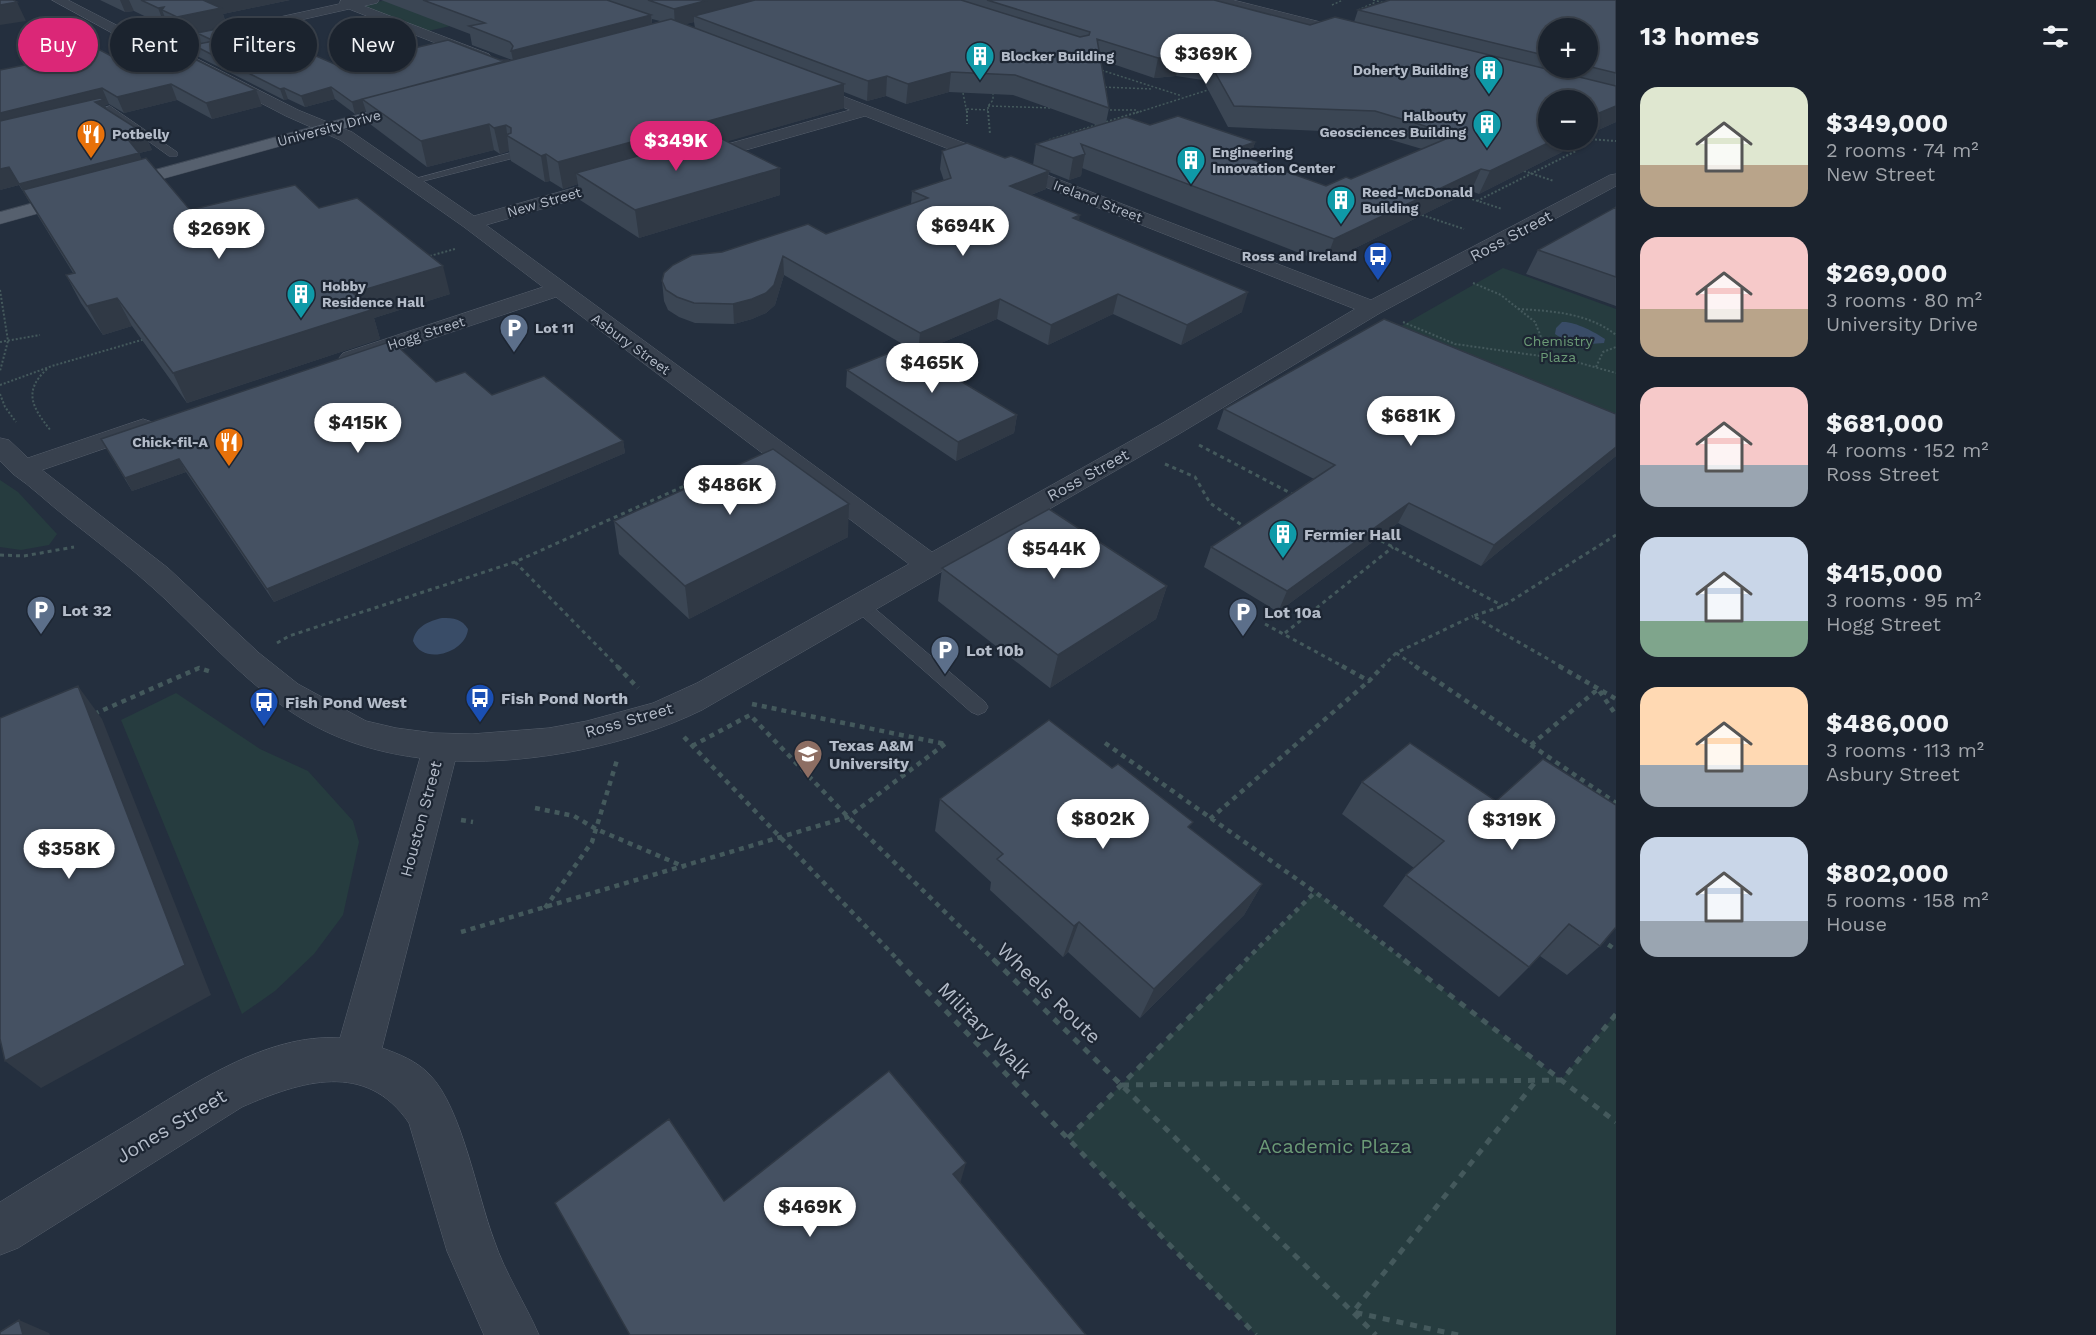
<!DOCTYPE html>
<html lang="en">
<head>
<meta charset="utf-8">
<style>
  body { margin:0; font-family:"Work Sans",sans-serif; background:#282f3a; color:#f1f3f6; height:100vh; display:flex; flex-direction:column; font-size:22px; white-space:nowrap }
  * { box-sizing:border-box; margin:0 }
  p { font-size:20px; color:#a0a4aa }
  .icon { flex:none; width:33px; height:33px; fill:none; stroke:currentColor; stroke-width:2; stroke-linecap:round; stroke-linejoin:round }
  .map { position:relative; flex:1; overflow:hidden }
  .side { display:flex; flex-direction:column; background:#1b232e; width:480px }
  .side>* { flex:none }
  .hud { position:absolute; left:18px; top:18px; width:570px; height:54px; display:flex; gap:12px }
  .buttons { position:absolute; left:1538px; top:18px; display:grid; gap:12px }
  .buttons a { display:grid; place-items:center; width:60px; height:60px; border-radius:50%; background:#1b232e; box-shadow:0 2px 4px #0004,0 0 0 2px #39404a; font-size:30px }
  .price { position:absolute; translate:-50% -51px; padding:0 14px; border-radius:21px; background:#fff; color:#222; font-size:20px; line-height:39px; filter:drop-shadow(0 2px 3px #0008) }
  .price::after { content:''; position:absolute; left:50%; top:36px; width:18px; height:14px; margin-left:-9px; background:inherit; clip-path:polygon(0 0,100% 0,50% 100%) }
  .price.current { background:#db2777; color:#fff }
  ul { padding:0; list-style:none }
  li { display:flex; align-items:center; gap:18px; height:150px; padding:0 24px }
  li span { display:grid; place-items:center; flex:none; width:168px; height:120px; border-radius:18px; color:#555 }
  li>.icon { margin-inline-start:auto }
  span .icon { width:72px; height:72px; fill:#fffc; stroke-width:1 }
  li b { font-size:26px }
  h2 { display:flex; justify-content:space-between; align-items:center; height:72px; padding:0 24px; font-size:26px }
  .chip { padding:0 21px; border-radius:27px; background:#1b232e; box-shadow:0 2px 4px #0004,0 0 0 2px #39404a; font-size:21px; line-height:54px }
  .chip.current { background:#db2777; color:#fff }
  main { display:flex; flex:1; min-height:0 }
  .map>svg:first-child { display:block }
</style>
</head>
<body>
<main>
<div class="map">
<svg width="1616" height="1335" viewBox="0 0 1616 1335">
  <rect width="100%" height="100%" fill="#242f3e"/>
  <path fill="#263c3f" d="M387,0H561L424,32L362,5Z
    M1503,268L1616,309V436L1382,337Z
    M0,480L18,492L57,534L49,545L21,550L0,547Z
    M176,693L260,749L308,771L353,821L359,842L343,915L314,954L275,991L242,1014L121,720Z
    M1315,892L1561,1080L1616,1014V1335H1256L1068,1138Z"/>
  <path fill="#394c67" d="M1562,322C1574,321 1595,332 1605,339L1604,343L1590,344L1588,349L1574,347L1555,334L1556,328Z
    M442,618C454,618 462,619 468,629C466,653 423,666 413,641C416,626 429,621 442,618Z"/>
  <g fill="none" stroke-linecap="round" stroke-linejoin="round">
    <g stroke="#565f6c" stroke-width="1">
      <path id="service" d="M110,106L177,152V156H169L108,112L83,118L78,115Z
        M510,153L514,154V158L412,184L407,181Z
        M860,599L866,601L985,702L988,707L985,712L978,715L971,712L854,609L851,605L854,601Z"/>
    </g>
    <g stroke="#565f6c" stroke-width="1">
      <path id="minor" d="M52,0H68L155,45L176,48L298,110L352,132L474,216L616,176H628L631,180L628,184L486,225L932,552L1161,424L1355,309L865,116L700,163H688L685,159L688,155L850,110L796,88L793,85L796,82H806L1371,300L1610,175L1616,174V186L1380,313L1179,434L702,710C631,745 534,764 455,761L382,1048C399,1054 417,1061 430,1075C462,1108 477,1195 494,1240C505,1273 525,1303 539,1335H484L447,1251L409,1123C366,1060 301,1081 242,1107L18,1248L0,1255V1202C43,1175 87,1149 130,1123C191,1086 266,1033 340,1038L420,758C296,742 248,678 164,598C133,569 99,543 66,517C48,503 32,487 13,474L0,461V438L9,440L28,458L134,422L143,419L152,422L156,427L152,432L42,470L168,568L259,653L298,684L366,721L396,728L434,733L472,734L549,728L587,721L653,703L697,683L909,564L556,297L359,363L351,365L343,363L339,358L343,353L543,287L464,227L340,140L286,116L168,55L147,52Z
        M341,0H379L377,3L364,6L489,54L491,57L489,60H479L349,9L207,41L200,37L207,33L339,4Z
        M1212,0H1233L1360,32L1362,35L1355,39L1214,3Z"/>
    </g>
    <g stroke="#414a57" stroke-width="1">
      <path id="primary" d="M412,100L420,105L418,108L0,224V212Z"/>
    </g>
    <path stroke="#44595c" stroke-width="1.5" stroke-dasharray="2 2" stroke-linecap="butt" d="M1373,0L1385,3
      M1332,5L1343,0
      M1358,10L1376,2
      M1098,69L1182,96
      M1101,87L1153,89
      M963,93L967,113
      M988,106L1053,108
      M967,109L988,110
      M1106,110H1137
      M988,113V106L993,100V94
      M1136,113L1211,89"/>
    <path stroke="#44595c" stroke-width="2" stroke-dasharray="2 2" stroke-linecap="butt" d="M967,111V124
      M988,111L990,134
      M1587,139L1616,141
      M1049,140L1141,111
      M1524,171L1554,181
      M1457,194L1502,209
      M1477,201L1576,151L1562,146
      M1422,215L1464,229
      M426,257L455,249
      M1473,283L1501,295L1535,322L1549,357
      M0,290L8,341L0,371
      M1518,309C1553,311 1588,313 1616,335
      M1403,322L1455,344L1569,360L1616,373
      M0,342L40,335
      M1596,367L1603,352L1616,347
      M47,369C22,392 33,408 51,431
      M0,385L52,366L145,339
      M0,394L5,407L16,422"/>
    <path stroke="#44595c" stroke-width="3" stroke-dasharray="4 4" stroke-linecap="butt" d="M1199,445L1296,496
      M1165,464L1195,477L1210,503L1246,528
      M1374,537L1503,606
      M0,555L24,556L74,547
      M515,562L618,667
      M1265,624L1344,667
      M1285,633L1393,547
      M277,643L289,636L515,562L729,466
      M1396,653L1417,667
      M1382,667L1396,653L1473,616
      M1562,667L1473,616L1503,606L1616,535"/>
    <path stroke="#44595c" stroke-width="4.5" stroke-dasharray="5 5" stroke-linecap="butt" d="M617,666L638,688
      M1342,666L1369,681L1383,666
      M1415,666L1616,803
      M1559,666L1616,699
      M752,704L945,744
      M94,714L199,668L212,672
      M684,737L899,961
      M1105,743L1315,892L1406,961
      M1531,745L1598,689L1616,715
      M692,746L750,715L848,817L995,961
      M535,808L574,816L596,829L685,867
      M1210,819L1369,681
      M461,820L473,822
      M545,908L592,842L617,760
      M461,932L848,817L945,744
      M1600,939L1616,950
      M1245,961L1315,892"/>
    <path stroke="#44595c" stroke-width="5" stroke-dasharray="7 7" stroke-linecap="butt" d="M897,960L1256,1335
      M994,960L1376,1335
      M1404,960L1616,1122
      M1122,1085L1562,1080L1616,1014
      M1068,1138L1247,960
      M1458,1335L1353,1312L1536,1081"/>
    <use href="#service" fill="#38414e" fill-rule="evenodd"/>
    <use href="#minor" fill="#38414e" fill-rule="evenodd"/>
    <use href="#primary" fill="#56606e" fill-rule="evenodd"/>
  </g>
  <path fill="#3b4654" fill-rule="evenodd" d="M100,0H290L223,14L227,26L184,35L169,28L168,25L165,26L134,11L125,12Z
    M381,0H1214L1310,25L1354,22L1358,10L1388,1L1385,0H1616V122L1587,135V100L1548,140H1576L1566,144L1562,152L1479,194L1471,191L1325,263L1082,168L1081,176L1069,180L1049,172L1046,189L1031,195L1079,220L1242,312L1181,345L1113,314L1048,345L997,319L918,353L784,275L775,305L766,313L752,319L734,324L695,323L679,317L668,310L664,301L662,281L722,252L826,234L911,204L912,191L944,181L940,169L942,151L1005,158L1033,165L1036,144L1097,125L1013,95L949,92L906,104L886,96L867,101L844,92V108L727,141L780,168V195L639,238L580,200L578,184L563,189L550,181L545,182L511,161L509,151L500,154L494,150L427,167L370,124L366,111L355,114L335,99L305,107L288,99L284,100L197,56L193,45L201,44L197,33L339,66L512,60L472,45L470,34ZM652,19L660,21L652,24ZM694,22L695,28L685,24ZM1548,28H1587V68H1548ZM1101,60L1154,78L1176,76L1203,80L1228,127L1368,133L1422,149L1351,179L1326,186L1250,159L1255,142L1150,125L1106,123L1109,108Z
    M115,58L262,106L212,119L177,100L124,113L109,104L105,105L108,110L144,133L152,150L139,153L141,159L190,210L319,208L450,294L374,318L380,339L187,403L132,326L103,335L81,303L66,275L73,273L19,185L0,190Z
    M1616,207V306L1526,274L1538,250Z
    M847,370L1017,415L1014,433L956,461L846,387Z
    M436,382L492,395L623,441L625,453L274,602L186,472L132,491L108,451Z
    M1224,409L1616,414V456L1481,566L1398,523L1278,612L1204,567L1211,547L1314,479L1217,429Z
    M614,521L848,537L689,619L619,554Z
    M942,568L1167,586L1156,619L1050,688L938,601Z
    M1362,782L1600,946L1567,975L1540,956L1499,997L1383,906L1406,875L1414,868L1342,814Z
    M940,799L1190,829L1262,884L1244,915L1140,1018L1068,952L1063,957L990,890L991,882L935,831Z"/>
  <path fill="#303945" d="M120,0H129L134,11L125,12Z
    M202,0H290L223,14L227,26L184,35L177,17Z
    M708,0H774L694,16V22L675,27L674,9Z
    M17,2L26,21L0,25V5Z
    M164,7L162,10L168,25L165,26L158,8Z
    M651,15L653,33L515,70L511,51Z
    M1181,57L1176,76L1154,78L1158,58Z
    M509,60L362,99L366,111L355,114L352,102Z
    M951,72L949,92L906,104L908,84Z
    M887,76L886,96L867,101L868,81Z
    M171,84L177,100L124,113L117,97Z
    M844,84V108L589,181L576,173L578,184L563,189L558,162Z
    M331,87L335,99L305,107L301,96Z
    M102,88L109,104L105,105L110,117L0,131V113Z
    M284,88L288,99L284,100L280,89Z
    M256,90L262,106L212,119L206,103Z
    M1616,106V122L1587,135V118Z
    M489,124L494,150L427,167L421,141Z
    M506,125L509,151L500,154L494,128Z
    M144,133L152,150L139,153L146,170L23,190L29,202L19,184L126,137Z
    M1554,140H1576L1566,144L1562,152L1479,194L1490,171Z
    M1255,142L1249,164L1229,151Z
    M546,154L550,181L545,182L541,156Z
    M1085,154L1081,176L1069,180L1073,158Z
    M9,167L19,185L0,190V169Z
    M780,168V195L639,238L635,210Z
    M1481,169L1471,191L1325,263L1334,239Z
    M1049,171L1046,189L1007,204L1010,186Z
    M1080,215L1077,234L1073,218Z
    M783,256L784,275L775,305L766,313L752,319L734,324L733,304Z
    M443,266L450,294L374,318L380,339L187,403L173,373L353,293Z
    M1248,292L1242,312L1181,345L1187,325Z
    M1118,294L1113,314L1048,345L1051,325Z
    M117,298L132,326L103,335L87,306Z
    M1000,299L997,319L918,353L920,333Z
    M1017,415L1014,433L956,461L958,442Z
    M623,441L625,453L274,602L267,589Z
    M1616,447V456L1481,566L1494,545Z
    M179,459L186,472L132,491L125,478Z
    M1409,503L1398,523L1278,612L1287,591Z
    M849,504L848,537L689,619L685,586Z
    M1167,586L1156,619L1050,688L1058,655Z
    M78,686L102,719L211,995L41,1088L5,1061Z
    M1262,884L1244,915L1140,1018L1154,989Z
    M1079,922L1068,952L1063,957L1074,926Z
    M966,1163L959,1187L953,1174Z
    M19,1320L49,1333L50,1335H23Z"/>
  <path fill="#455162" stroke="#303945" stroke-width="1.5" d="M0,0H13L17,2L0,5Z
    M141,0H203L221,8L177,17L162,10L164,7L158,8Z
    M423,0H607L651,15L511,51L513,46L510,42L469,26L485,23Z
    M648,0H708L674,9Z
    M755,0H961L1080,37L1089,35L1090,32L987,0H1214L1310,25L1335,17L1616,86V106L1587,118V100H1548V140H1554L1490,171L1481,169L1334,239L1081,144L1085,154L1073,158L1036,144L1126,117L1150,125L1178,116L1255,142L1229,151L1326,186L1346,177L1351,179L1455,135L1375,111L1234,106L1208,60L1181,57L1158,58L1097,39L1109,108L1015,75L951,72L908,84L887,76L868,81L694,16Z
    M1390,0H1616V73L1587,66V28H1548V56L1358,10Z
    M671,19L844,84L558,162L546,154L541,156L506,135L511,133V128L506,125L494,128L489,124L421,141L362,99Z
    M242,24L339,66L448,40L500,60H509L352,102L331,87L301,96L284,88L280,89L193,45L214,41L197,33Z
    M169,46L256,90L206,103L171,84L117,97L102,88L0,113V70L100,50L115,58Z
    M100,98L103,100L95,102L144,133L126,137L139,153L19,184L9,167L0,169V121Z
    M714,135L780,168L635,210L576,173Z
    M967,143L1005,158L1011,156L1049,171L1010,186L1080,215L1073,218L1248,292L1187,325L1118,294L1051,325L1000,299L920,333L783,256L774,285L766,293L752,299L733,304L694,303L677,297L666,290L662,281L664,273L673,265L692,255L722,252L808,224L826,234L928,198L912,191L951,178L942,151Z
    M146,158L190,210L295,185L319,208L357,198L443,266L353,293L371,310L173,373L117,298L87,306L66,275L75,273L23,190Z
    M1616,207V277L1538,250Z
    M1384,319L1616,414V447L1494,545L1409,503L1287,591L1211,547L1335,465L1224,409Z
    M392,341L436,382L465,372L492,395L544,376L623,441L267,589L179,459L125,478L101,439Z
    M904,347L1017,415L958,442L847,370Z
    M773,449L849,504L685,586L614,521Z
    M1049,509L1167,586L1058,655L942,568Z
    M78,686L185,965L5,1061L0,1039V718Z
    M1049,720L1112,768L1118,764L1193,822L1188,827L1262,884L1154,989L1079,922L1074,926L997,859L1003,854L940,799Z
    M1410,743L1496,801L1543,759L1616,805V927L1600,946L1569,924L1529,967L1406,875L1444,841L1362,782Z
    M889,1071L966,1163L953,1174L1086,1335H630L555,1203L669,1119L724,1201Z
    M19,1320L23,1335H0V1332Z"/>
  <defs>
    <g id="building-pin" transform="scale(1.5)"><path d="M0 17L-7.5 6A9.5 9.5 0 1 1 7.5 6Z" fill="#0f9aa8" stroke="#1d2633"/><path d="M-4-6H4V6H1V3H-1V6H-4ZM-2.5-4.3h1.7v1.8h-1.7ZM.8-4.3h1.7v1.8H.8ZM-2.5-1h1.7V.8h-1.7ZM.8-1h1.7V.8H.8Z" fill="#fff"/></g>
    <g id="restaurant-pin" transform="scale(1.5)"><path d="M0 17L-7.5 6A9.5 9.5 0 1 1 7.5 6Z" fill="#e8710a" stroke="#1d2633"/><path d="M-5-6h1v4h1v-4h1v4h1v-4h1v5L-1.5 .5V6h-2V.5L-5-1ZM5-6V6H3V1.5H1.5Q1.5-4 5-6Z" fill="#fff"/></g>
    <g id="bus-pin" transform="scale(1.5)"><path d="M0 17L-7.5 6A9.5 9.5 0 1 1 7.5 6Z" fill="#1a4fb4" stroke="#1d2633"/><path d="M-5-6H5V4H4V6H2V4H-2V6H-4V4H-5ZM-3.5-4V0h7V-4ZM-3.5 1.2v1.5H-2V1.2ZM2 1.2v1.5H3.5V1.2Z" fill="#fff"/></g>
    <g id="parking-pin" transform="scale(1.5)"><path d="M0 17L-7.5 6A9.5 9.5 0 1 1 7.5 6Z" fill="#5c6f8a" stroke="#1d2633"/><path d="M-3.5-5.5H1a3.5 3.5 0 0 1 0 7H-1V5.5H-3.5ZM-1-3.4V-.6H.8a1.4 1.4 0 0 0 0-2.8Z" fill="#fff"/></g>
    <g id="university-pin" transform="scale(1.5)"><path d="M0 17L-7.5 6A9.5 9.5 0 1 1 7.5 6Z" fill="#8d6e63" stroke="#1d2633"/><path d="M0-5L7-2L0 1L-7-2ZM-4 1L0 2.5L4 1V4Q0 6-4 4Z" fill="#fff"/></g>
  </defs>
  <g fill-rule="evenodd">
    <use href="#building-pin" x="980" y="56"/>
    <use href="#building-pin" x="1489" y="70"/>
    <use href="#building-pin" x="1487" y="124"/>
    <use href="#restaurant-pin" x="91" y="134"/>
    <use href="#building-pin" x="1191" y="160"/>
    <use href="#building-pin" x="1341" y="200"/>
    <use href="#bus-pin" x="1378" y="256"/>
    <use href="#building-pin" x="301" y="294"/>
    <use href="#parking-pin" x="514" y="328"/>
    <use href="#restaurant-pin" x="229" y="442"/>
    <use href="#building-pin" x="1283" y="534"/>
    <use href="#parking-pin" x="41" y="610"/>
    <use href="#parking-pin" x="1243" y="612"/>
    <use href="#parking-pin" x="945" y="650"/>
    <use href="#bus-pin" x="480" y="698"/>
    <use href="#bus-pin" x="264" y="702"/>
    <use href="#university-pin" x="808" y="754"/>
  </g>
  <g text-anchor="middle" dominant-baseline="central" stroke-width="4.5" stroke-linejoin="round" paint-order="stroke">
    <g font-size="14" font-weight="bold" fill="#b4bcc9" stroke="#1d2633" text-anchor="start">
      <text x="1001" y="56">Blocker Building</text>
      <text x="1468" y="70" text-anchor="end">Doherty Building</text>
      <text x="1466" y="116" text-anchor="end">Halbouty<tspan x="1466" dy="16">Geosciences Building</tspan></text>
      <text x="112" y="134">Potbelly</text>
      <text x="1212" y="152">Engineering<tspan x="1212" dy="16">Innovation Center</tspan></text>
      <text x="1362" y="192">Reed-McDonald<tspan x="1362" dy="16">Building</tspan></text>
      <text x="1357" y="256" text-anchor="end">Ross and Ireland</text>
      <text x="322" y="286">Hobby<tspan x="322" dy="16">Residence Hall</tspan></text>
      <text x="535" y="328">Lot 11</text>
      <text x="208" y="442" text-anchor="end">Chick-fil-A</text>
    </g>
    <g font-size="14" fill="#b4bcc9" stroke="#1d2633">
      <text transform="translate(329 128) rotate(-15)">University Drive</text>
      <text transform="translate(1098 201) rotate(21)">Ireland Street</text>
      <text transform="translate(544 202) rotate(-16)">New Street</text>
      <text transform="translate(426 333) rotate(-18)">Hogg Street</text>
      <text transform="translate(631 344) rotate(36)">Asbury Street</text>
    </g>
    <g font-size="14" fill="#6b9a76" stroke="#1d2633">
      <text x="1558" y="341">Chemistry<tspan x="1558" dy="16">Plaza</tspan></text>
    </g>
    <g font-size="16" fill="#b4bcc9" stroke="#1d2633">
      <text transform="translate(1511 236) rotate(-28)">Ross Street</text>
      <text transform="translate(1088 475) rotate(-29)">Ross Street</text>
      <text transform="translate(629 720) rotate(-16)">Ross Street</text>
      <text transform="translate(421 819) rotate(-75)">Houston Street</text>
    </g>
    <g font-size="16" font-weight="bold" fill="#b4bcc9" stroke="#1d2633" text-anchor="start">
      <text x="1304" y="534">Fermier Hall</text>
      <text x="62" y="610">Lot 32</text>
      <text x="1264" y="612">Lot 10a</text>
      <text x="966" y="650">Lot 10b</text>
      <text x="501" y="698">Fish Pond North</text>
      <text x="285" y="702">Fish Pond West</text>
      <text x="829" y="745">Texas A&amp;M<tspan x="829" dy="18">University</tspan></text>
    </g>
    <g font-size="20" fill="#b4bcc9" stroke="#1d2633">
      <text transform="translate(1049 993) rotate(44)">Wheels Route</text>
      <text transform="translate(985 1030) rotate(46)">Military Walk</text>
      <text transform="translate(171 1126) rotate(-31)">Jones Street</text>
    </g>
    <g font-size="20" fill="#6b9a76" stroke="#1d2633">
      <text x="1335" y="1146">Academic Plaza</text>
    </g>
  </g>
</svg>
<div class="buttons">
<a>+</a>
<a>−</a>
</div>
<b class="price" style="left:1206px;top:85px">$369K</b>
<b class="price current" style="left:676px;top:172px">$349K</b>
<b class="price" style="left:963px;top:257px">$694K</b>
<b class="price" style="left:219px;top:260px">$269K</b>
<b class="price" style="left:932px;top:394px">$465K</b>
<b class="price" style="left:1411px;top:447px">$681K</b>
<b class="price" style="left:358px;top:454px">$415K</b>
<b class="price" style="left:730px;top:516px">$486K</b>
<b class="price" style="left:1054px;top:580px">$544K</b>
<b class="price" style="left:1103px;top:850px">$802K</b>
<b class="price" style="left:1512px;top:851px">$319K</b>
<b class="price" style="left:69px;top:880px">$358K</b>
<b class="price" style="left:810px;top:1238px">$469K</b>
<div class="hud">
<a class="chip current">Buy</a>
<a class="chip">Rent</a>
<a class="chip">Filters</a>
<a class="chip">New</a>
</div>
</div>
<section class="side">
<h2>13 homes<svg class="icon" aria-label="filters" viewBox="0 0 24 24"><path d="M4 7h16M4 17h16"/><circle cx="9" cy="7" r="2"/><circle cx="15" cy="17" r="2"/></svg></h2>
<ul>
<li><span style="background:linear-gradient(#dfe7d0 65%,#b9a48a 0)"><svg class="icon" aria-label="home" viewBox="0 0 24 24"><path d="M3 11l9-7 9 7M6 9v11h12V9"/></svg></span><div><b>$349,000</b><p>2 rooms · 74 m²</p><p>New Street</p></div></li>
<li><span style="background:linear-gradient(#f6c9c9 60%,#b9a48a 0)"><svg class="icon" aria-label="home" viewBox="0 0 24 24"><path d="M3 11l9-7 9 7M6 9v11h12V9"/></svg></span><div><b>$269,000</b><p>3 rooms · 80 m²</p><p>University Drive</p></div></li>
<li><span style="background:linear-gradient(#f6c9c9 65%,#9aa5b1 0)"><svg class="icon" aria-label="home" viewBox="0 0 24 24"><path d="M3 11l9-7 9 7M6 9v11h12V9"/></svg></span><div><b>$681,000</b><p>4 rooms · 152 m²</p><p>Ross Street</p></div></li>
<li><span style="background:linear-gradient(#c9d6e8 70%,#7fa58c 0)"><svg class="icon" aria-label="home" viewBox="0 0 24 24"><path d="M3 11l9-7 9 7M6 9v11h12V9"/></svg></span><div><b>$415,000</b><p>3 rooms · 95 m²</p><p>Hogg Street</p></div></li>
<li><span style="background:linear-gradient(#ffd9b3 65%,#9aa5b1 0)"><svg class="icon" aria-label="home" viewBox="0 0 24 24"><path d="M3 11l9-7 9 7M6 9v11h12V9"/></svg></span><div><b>$486,000</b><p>3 rooms · 113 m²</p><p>Asbury Street</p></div></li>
<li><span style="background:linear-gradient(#c9d6e8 70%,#9aa5b1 0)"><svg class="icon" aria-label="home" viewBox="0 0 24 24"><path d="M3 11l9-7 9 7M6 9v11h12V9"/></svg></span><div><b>$802,000</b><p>5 rooms · 158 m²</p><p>House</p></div></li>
</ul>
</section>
</main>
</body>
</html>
